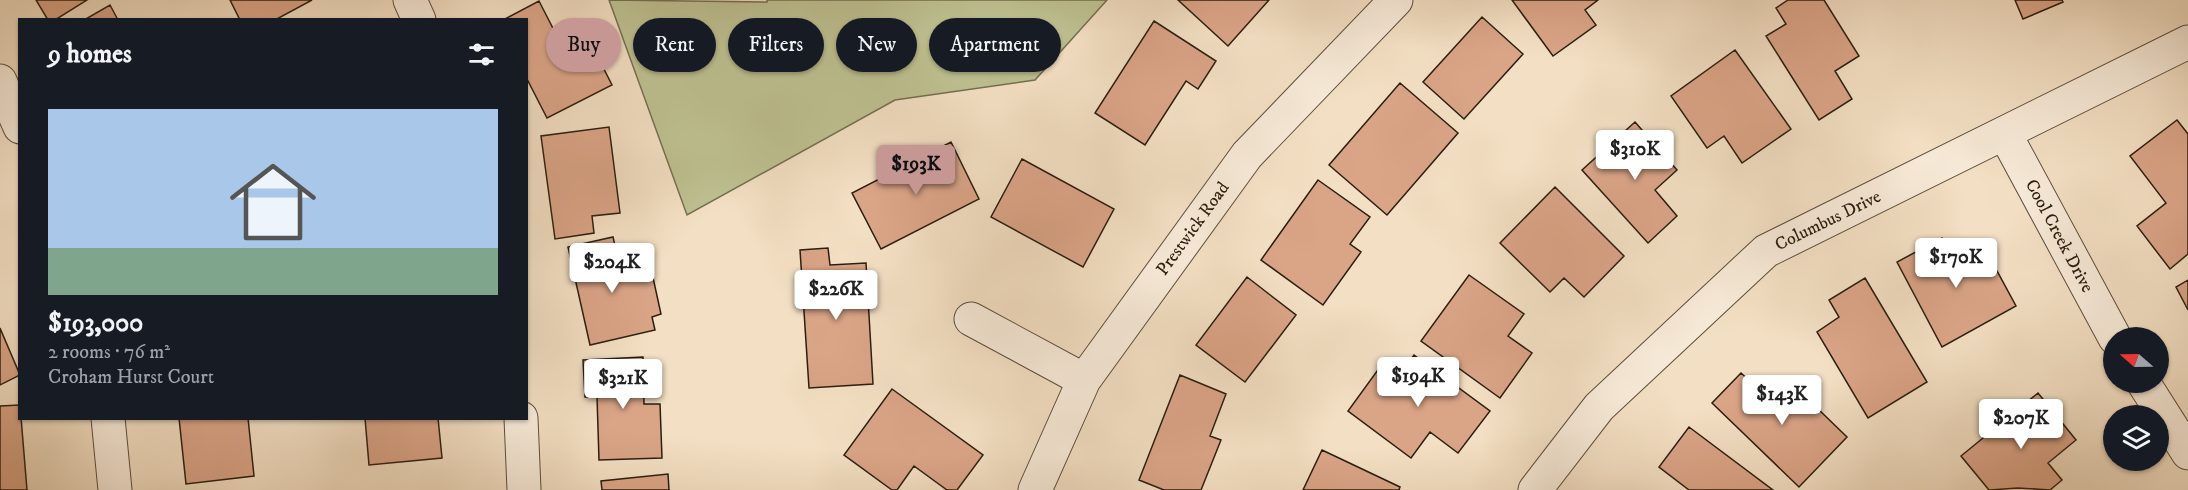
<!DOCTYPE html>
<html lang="en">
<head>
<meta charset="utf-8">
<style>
  body { margin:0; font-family:"IM FELL DW Pica",serif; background:#242831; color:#f1f3f6; height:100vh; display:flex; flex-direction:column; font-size:22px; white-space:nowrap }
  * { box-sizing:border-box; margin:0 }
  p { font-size:20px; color:#9ea1a6 }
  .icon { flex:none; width:33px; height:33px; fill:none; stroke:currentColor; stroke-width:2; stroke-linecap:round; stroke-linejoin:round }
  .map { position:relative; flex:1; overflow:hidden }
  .drawer { position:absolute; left:18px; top:18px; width:510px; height:402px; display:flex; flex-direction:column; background:#171b24; border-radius:0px; box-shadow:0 2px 4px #0004 }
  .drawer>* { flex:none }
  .banner { position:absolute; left:546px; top:18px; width:570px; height:54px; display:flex; gap:12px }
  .needle { width:39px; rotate:290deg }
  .tools { position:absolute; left:2103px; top:327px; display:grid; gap:12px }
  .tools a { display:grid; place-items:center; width:66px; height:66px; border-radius:50%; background:#171b24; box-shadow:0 2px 4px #0004; font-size:30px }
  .price { position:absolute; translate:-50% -51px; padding:0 14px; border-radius:6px; background:#fff; color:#222; font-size:20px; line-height:39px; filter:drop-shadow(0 2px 3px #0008) }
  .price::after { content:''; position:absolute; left:50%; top:36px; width:18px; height:14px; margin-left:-9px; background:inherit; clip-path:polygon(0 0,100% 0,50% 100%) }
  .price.selected { background:#c59692; color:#111 }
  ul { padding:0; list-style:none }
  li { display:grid; align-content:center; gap:12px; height:318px; padding:0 30px }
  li+li { border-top:2px solid #363941 }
  li span { display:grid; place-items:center; height:186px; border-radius:0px; color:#555 }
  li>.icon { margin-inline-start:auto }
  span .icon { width:108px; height:108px; fill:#fffc; stroke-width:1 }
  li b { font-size:26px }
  h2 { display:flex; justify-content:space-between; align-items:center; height:72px; padding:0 30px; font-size:26px }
  .tag { padding:0 21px; border-radius:27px; background:#171b24; box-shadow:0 2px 4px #0004; font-size:21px; line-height:54px }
  .tag.selected { background:#c59692; color:#111 }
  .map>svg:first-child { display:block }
</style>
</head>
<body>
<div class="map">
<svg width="2188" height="490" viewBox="0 0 2188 490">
  <rect width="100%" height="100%" fill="#f3dfc3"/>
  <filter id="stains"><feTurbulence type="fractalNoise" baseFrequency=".00333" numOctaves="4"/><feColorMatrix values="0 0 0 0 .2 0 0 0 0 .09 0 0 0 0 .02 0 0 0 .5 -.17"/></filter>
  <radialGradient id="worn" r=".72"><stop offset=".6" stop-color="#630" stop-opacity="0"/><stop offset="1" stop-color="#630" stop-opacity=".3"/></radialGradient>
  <path fill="#bec192" stroke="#747051" stroke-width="1.5" d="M609,0L767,2V0H1107L1035,80L895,100L687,215Z"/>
  <path fill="#daa487" stroke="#2b1e10" stroke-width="1.5" d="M36,0H87L55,20H48Z
    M230,0H312L275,20H240Z
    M1178,0H1269L1228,46Z
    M1512,0H1598L1585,10L1596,25L1553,56Z
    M1788,0H1824L1859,56L1835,71L1852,99L1819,120L1766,36L1786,24L1776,8Z
    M2015,0H2062L2063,2L2023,19Z
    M539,1L560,42L584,30L612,85L547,118L526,77V20H503Z
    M110,5L118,20H84Z
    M1482,17L1523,54L1464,119L1423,82Z
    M1154,21L1216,61L1198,89L1186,81L1145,145L1095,113Z
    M1735,50L1791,129L1742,163L1724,136L1707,148L1671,96Z
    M1400,83L1458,133L1387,215L1329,165Z
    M2177,120L2188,134V254L2170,269L2137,226L2166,203L2130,156Z
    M1635,122L1677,170L1655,190L1677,216L1648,243L1582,170Z
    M609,127L620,213L592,216L594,233L555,239L541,136Z
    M951,142L979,199L881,249L852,193Z
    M1022,159L1114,209L1083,267L991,217Z
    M1318,180L1370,217L1350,244L1361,252L1323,305L1261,260Z
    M1555,187L1624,256L1584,297L1564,278L1550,292L1500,243Z
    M613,237L623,280L652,273L661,314L652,317L655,330L590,345L568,247Z
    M1942,238L1954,260L1983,245L2016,306L1942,347L1897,262Z
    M828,248L830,265L866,263L873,384L809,388L800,250Z
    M1469,275L1524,314L1508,336L1532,353L1500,398L1421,341Z
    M1247,277L1296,315L1245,382L1196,345Z
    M1865,278L1927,382L1868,418L1817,332L1839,317L1829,300Z
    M2188,280V310L2176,287Z
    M0,328L20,375L0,385Z
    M1414,355L1490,411L1458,453L1430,432L1411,458L1348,411L1380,367L1397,379Z
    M643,357L644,404H660L662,458L599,460L597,397H585L583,360Z
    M1741,373L1767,397L1785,377L1847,437L1799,487L1712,403Z
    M1180,375L1226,394L1210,436L1221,440L1201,490H1164L1139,480Z
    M892,389L983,455L957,490H947L914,466L897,490H892L844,455Z
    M2038,393L2076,440L2048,463L2062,480L2050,490L2018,488L1989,490L1961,456Z
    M20,405L27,490H0V406Z
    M179,418H248L254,476L186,484Z
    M365,418H438L442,458L369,465Z
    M1689,427L1773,490H1689L1659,467Z
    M1322,450L1400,487L1399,490H1303Z
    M668,474L669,490H602L601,481Z"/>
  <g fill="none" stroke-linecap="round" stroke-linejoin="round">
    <g stroke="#5d4e3d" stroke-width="35">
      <path id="minor" d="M410,0L419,20
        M0,81L20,127
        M2005,134L2115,338
        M971,319L1084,380
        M2143,382L2188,453
        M108,418L115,490
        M521,418L524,490
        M1035,490L1084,380L1247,155L1396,0
        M1535,490L1599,407L1766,251L2188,42"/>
    </g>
    <use href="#minor" stroke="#f7ead8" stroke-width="33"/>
  </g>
  <g text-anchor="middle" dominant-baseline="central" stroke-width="5" stroke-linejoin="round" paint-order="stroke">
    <g font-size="18" fill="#2b1e10" stroke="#f7ead8">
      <text transform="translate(1828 221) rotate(-26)">Columbus Drive</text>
      <text transform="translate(1193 229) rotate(-54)">Prestwick Road</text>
      <text transform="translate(2059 236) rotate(62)">Cool Creek Drive</text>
    </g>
  </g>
  <rect width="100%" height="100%" filter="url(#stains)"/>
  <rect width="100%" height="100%" fill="url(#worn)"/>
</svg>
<div class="tools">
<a><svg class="needle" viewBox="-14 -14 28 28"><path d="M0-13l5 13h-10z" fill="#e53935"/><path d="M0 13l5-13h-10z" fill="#9ea1a6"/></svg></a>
<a><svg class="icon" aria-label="layers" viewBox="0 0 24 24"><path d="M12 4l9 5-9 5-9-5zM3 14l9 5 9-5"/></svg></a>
</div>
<b class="price" style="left:1635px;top:181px">$310K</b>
<b class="price selected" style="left:916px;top:196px">$193K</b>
<b class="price" style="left:1956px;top:289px">$170K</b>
<b class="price" style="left:612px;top:294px">$204K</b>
<b class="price" style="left:836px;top:321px">$226K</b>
<b class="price" style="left:1418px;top:408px">$194K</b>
<b class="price" style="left:623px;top:410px">$321K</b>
<b class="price" style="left:1782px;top:426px">$143K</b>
<b class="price" style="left:2021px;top:450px">$207K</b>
<div class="banner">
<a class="tag selected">Buy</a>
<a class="tag">Rent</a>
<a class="tag">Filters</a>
<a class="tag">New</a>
<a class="tag">Apartment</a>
</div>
<section class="drawer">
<h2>9 homes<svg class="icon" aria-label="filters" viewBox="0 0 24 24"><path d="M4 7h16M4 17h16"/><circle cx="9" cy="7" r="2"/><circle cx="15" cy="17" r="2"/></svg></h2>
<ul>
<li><span style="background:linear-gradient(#a9c7e8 75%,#7fa58c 0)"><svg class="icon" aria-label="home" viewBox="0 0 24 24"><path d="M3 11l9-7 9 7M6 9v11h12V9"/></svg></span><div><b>$193,000</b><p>2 rooms · 76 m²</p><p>Croham Hurst Court</p></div></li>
</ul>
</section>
</div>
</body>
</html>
